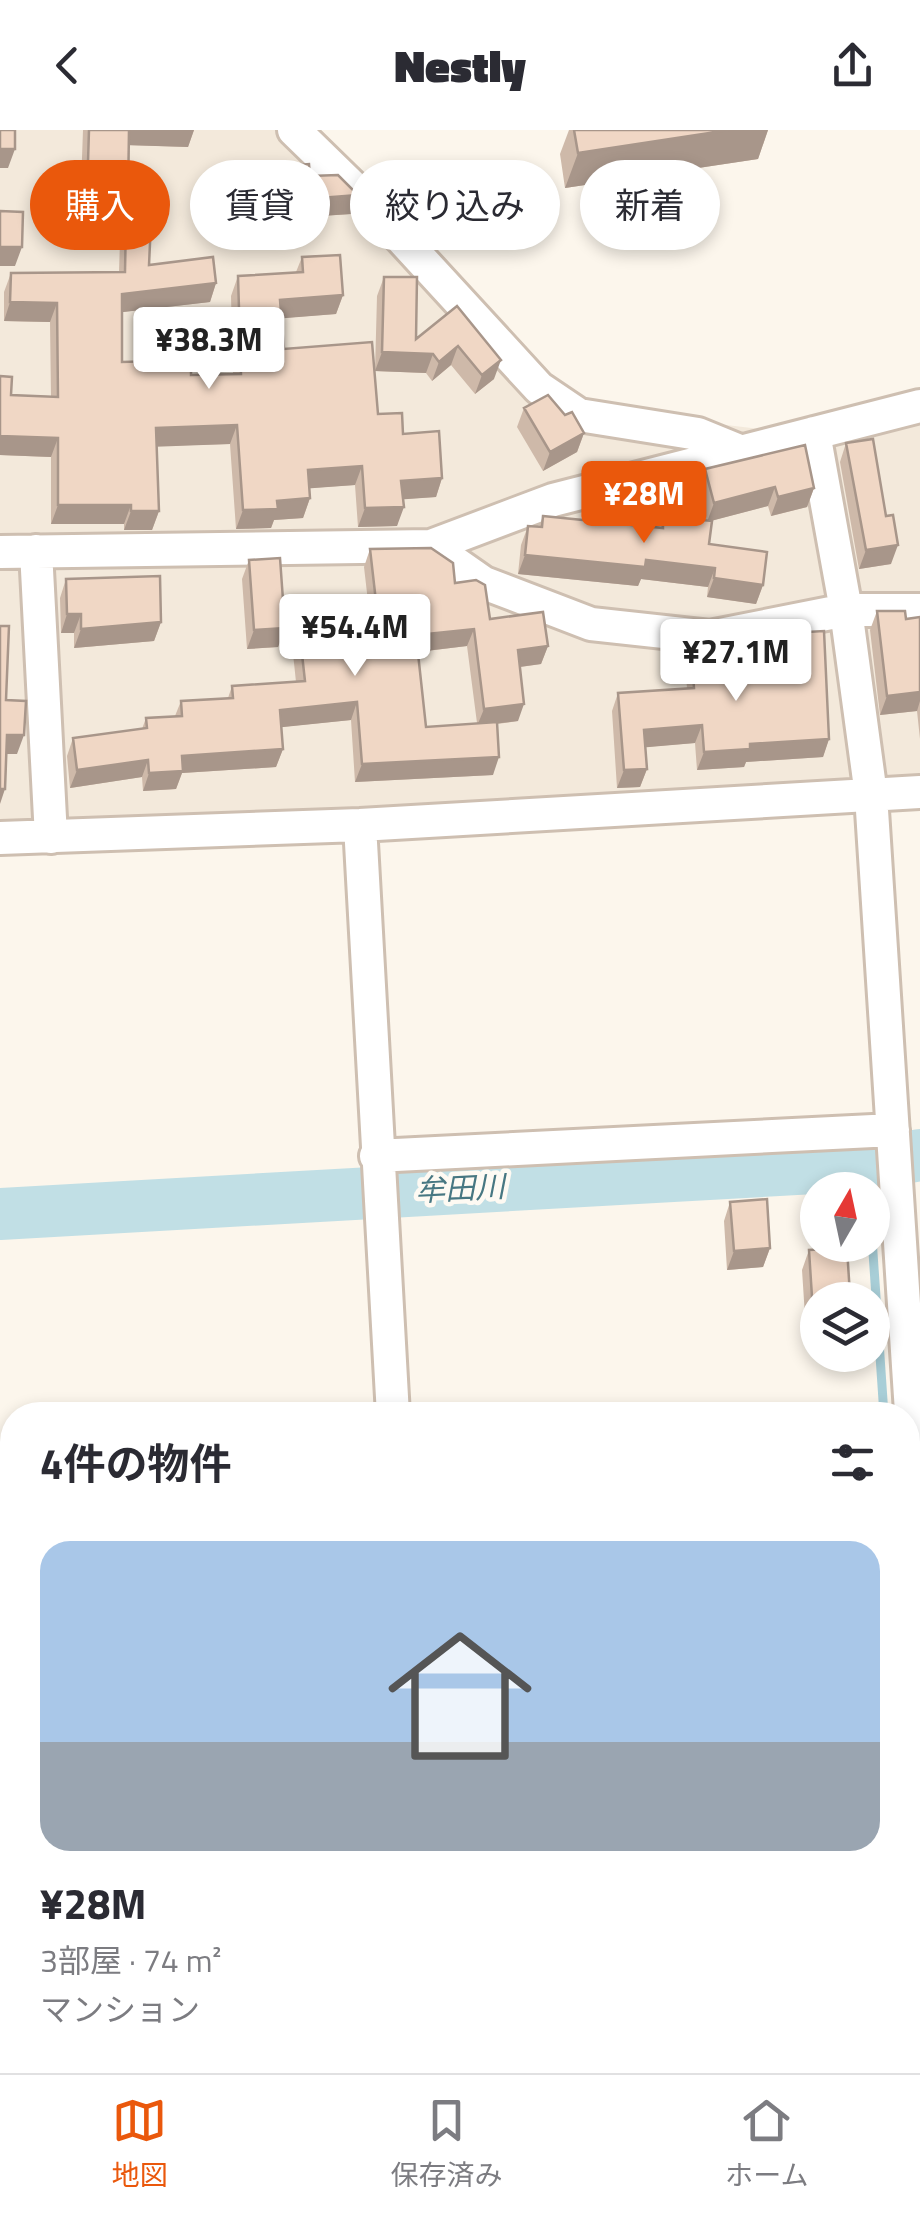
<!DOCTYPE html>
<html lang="ja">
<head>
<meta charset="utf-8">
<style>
  body { margin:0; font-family:"Titillium Web","Noto Sans JP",sans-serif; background:#f7f7f7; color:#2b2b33; height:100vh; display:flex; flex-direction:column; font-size:38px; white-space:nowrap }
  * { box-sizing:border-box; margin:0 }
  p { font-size:32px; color:#7c7c81 }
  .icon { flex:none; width:55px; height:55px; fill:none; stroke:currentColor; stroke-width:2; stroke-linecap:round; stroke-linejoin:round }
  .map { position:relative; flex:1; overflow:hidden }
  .panel { position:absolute; left:0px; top:1272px; width:920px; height:672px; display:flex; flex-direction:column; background:#fff; border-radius:40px 40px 0 0; box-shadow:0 5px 15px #0003 }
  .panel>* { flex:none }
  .top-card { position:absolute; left:30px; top:30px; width:860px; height:90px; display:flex; gap:20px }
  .needle { width:65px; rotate:9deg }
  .fabs { position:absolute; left:800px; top:1042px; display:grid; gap:20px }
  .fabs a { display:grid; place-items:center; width:90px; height:90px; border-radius:50%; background:#fff; box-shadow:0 5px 15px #0003; font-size:50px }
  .price { position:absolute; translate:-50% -85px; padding:0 22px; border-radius:10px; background:#fff; color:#222; font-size:32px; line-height:65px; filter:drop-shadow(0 2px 5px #0008) }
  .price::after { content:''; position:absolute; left:50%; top:60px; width:30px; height:22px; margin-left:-15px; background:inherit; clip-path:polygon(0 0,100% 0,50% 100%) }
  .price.current { background:#ea580c; color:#fff }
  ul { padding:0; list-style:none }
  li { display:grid; align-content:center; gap:20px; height:530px; padding:0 40px }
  li span { display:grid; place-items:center; height:310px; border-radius:30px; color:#555 }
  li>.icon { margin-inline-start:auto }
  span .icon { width:180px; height:180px; fill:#fffc; stroke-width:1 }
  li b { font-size:42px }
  h2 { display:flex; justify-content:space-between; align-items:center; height:120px; padding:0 40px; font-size:42px }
  .chip { padding:0 35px; border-radius:45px; background:#fff; box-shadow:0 5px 15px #0003; font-size:35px; line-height:90px }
  .chip.current { background:#ea580c; color:#fff }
  header { display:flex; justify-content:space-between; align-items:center; height:130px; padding:0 40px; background:#fff; font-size:45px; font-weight:800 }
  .tab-bar { display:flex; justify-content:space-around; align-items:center; height:140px; border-top:2px solid #e1e1e2; background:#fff; font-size:28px; color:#7c7c81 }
  .tab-bar a { display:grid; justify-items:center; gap:5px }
  .tab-bar .current { color:#ea580c }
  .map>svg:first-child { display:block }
</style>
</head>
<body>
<header><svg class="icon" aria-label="back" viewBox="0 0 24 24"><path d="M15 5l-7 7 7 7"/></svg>Nestly<svg class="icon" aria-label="share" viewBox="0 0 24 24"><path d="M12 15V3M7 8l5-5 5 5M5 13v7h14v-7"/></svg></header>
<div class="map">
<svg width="920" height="1943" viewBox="0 0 920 1943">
  <rect width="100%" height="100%" fill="#fcf6ec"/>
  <path fill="#f3e9db" d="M0,0H303L544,251L592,279L777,301L920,265V650L360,682L0,693Z"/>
  <path fill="#fbe9e1" d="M12,1647V1932H418L419,1943H0V1648Z
    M892,1932L893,1943H448L447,1933Z"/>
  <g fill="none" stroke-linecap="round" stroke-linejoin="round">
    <path stroke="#a8ced7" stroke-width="9" d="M868,1035L870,1060
      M872,1108L884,1285
      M908,1670L920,1871"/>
    <path stroke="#c1dfe5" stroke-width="52" d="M0,1084L868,1035L920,1025"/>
    <g stroke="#cebfb1" stroke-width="38">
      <path id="minor" d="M294,0L370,74L539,258L579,285L698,304L742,322
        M814,303L846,480L871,665L920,1421
        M431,416L484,453L591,494L710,507L846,480H920
        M36,421L51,707
        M0,422L431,416L553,370L920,276
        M360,695L393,1285
        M0,708L360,695L920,662
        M376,1026L893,1000
        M435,1932V1943"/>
    </g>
    <use href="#minor" stroke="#fff" stroke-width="32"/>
  </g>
  <path fill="#ceb9a9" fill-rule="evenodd" d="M83,0H194L188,17L129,15L128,66L121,85L80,83Z
    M569,0H768L758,29L565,58L560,24Z
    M216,41L310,46L358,65L351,84L306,87L302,98L277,99L276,85L212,89L209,60Z
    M126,91L149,135L216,153L210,172L122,182V232L191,245L233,244L231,166L238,146L296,142L302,127L343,165L336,184L282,188L284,219L403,304L442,348L436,367L403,369L397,396L358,397L355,355L310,358V368L303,388L274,390L271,398L236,399L230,314L156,316L159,381L152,400H124V394H51V327L0,325V246L11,265L51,266L50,192L4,191V162L11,143L119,142L120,110Z
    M384,147L416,209L457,176L494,249L475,264L451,235L432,251L426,243L375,241L377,166Z
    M524,278L565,285L584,303L577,322L543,341L517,297Z
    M846,313L891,434L859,439L840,332Z
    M705,339L814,358L807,377L771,386L768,376L710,391L709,414L763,455L756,474L707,467L708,457L641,449L638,456L518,444L521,415L528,396L539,397L543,386L661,398L663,391L681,394L683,388L706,390L698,358Z
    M370,419L455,453L490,489L548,516L541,534L520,537L518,591L497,594L493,645L355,652L351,590L281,597L283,619L276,637L182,643L176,659L143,661L142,647L70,658L67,626L73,608L142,599L146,588L175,586L181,571L228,568L232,556L296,552L292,514L299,497L370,489L364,437ZM467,516L477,593L426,597L418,522Z
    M249,430L285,498L278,517L247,519L242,449Z
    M66,449L161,492L154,511L74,518V503H61L60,468Z
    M877,481L906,489L920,487V609L917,581L880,585L870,500Z
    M789,503L829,609L823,627L746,632L744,637L697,640L695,613L645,617L647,639L640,657L617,658L612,581L618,563L687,558L686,547L692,529L733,545L776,543L780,531H783V521Z
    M730,1072L770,1118L763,1137L727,1140L724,1091Z
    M809,1120L850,1165L849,1170H818L805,1186L802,1140Z
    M809,1932H893V1943H809Z"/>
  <path fill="#a8968a" d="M128,0H194L188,17L123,15Z
    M729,0H768L758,29L565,58L578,23Z
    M0,19H15L8,38H0Z
    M87,64L128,66L121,85L80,83Z
    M358,65L351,84L306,87L302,98L277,99L284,80L308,69Z
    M283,66L276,85L212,89L219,70Z
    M0,117H22L15,136H0Z
    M216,153L210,172L115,183L122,164Z
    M343,165L336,184L274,189L280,170Z
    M10,172L57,173L50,192L4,191Z
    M458,216L451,235L432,251L439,232Z
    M382,222L433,224L426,243L375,241Z
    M501,230L494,249L475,264L482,245Z
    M237,295L230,314L149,317L156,298Z
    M584,303L577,322L543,341L550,322Z
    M0,306L58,308L51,327L0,325Z
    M362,336L355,355L301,359L308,340Z
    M442,348L436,367L394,370L401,351Z
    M775,357L768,376L707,392L714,373Z
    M814,358L807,377L771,386L778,367Z
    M310,368L303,388L274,390L271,398L236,399L243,380L277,371Z
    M58,375H131L124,394H51Z
    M404,377L397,396L358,397L365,378Z
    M131,381H159L152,400H124Z
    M898,415L891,434L859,439L866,420Z
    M525,425L646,430L715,438L708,457L641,449L638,456L518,444Z
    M714,448L763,455L756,474L707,467Z
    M67,484H81L74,503H61Z
    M161,492L154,511L74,518L81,499Z
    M285,498L278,517L247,519L254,500Z
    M474,499L467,516L409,523L416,505Z
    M548,516L541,534L512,538L518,520Z
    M920,562V571L917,581L880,585L887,566Z
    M357,572L351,590L274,598L280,580Z
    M524,574L518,591L477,596L484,579Z
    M702,595L695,613L638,618L644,600Z
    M7,605H24L17,624H0Z
    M829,609L823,627L746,632L744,637L697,640L704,622L750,614Z
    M283,619L276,637L182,643L176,659L143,661L149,643L182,626Z
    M499,627L493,645L355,652L362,634Z
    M148,630L142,647L70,658L77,640Z
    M647,639L640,657L617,658L624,640Z
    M0,659H5L0,674Z
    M770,1118L763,1137L727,1140L734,1121Z
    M850,1165L849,1170H818V1186H805L812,1167Z"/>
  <path fill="#f0d7c5" stroke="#a8968a" stroke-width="2.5" d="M0,0H15V19H0Z
    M89,0H129L128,66L87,64Z
    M574,0H729L578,23Z
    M309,34L310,46L338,45L358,65L308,69L309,79L284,80L283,66L219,70L216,41Z
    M0,81L23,82L22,117H0Z
    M126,91L151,92L149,135L213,127L216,153L122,164V232L191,230V245L241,244L238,146L303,142L302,127L340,125L343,165L280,170L284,219L372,212L378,284L402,283L403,304L439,301L442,348L401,351L404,377L365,378L362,336L308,340L310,368L277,371L278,379L243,380L237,295L156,298L159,381H131V375H58V308L0,306V246L12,247L11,265L58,267L57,173L10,172L11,143L125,142Z
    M384,147H417L416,209L457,176L501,230L482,245L458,216L439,232L433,224L382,222Z
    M548,265L565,285L572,282L584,303L550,322L524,278Z
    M873,309L886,386L893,385L898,415L866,420L846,313Z
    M805,315L814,358L778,367L775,357L714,373L705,339Z
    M543,386L663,398V391L683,394V388L712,391L709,414L767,422L763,455L714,448L715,438L646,430L645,437L525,425L528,396L542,397Z
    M431,418L453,433L455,453L476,450L485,455L490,489L543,482L548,516L518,520L524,574L484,579L474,499L416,505L426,597L497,592L499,627L362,634L357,572L280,580L283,619L182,626L183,641L149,643L148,630L77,640L73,608L147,598L146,588L182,586L181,571L233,568L232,556L305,551L299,497L378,489L370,419Z
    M280,428L285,498L254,500L249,430Z
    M160,446L161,492L81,499V484H67L66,449Z
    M877,481H905L906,489L920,487V562L887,566Z
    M0,496H9L6,570L26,571L24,605H7L5,659H0Z
    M824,501L829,609L750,614V619L704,622L702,595L644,600L647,639L624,640L618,563L694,558L692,529L732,526L733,545L781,543L780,531L791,530L789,503Z
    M767,1069L770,1118L734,1121L730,1072Z
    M847,1118L850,1165L812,1167L809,1120Z
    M821,1932H893V1943H822Z
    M671,1938V1943H608V1941Z"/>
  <g text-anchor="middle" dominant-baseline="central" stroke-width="9" stroke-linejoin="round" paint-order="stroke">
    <g font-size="30" font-style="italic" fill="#477782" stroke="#fefaf3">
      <text transform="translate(460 1058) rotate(-3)">牟田川</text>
    </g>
  </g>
</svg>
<div class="fabs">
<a><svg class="needle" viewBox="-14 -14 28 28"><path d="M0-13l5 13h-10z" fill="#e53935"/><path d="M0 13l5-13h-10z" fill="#7c7c81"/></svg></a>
<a><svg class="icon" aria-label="layers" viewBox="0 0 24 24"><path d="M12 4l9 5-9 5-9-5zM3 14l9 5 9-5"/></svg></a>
</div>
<b class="price" style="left:209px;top:262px">¥38.3M</b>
<b class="price current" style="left:644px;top:416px">¥28M</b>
<b class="price" style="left:355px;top:549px">¥54.4M</b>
<b class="price" style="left:736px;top:574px">¥27.1M</b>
<div class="top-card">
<a class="chip current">購入</a>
<a class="chip">賃貸</a>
<a class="chip">絞り込み</a>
<a class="chip">新着</a>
</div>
<section class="panel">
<h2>4件の物件<svg class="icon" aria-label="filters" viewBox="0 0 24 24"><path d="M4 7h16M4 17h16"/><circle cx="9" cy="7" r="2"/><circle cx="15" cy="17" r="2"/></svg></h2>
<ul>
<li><span style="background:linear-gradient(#a9c7e8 65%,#9aa5b1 0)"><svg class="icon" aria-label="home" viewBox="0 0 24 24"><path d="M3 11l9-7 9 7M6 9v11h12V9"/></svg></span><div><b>¥28M</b><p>3部屋 · 74 m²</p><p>マンション</p></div></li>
</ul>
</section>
</div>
<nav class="tab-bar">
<a class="current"><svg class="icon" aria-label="map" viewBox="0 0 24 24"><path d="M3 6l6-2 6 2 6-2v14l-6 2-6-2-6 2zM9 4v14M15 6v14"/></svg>地図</a>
<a><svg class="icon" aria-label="saved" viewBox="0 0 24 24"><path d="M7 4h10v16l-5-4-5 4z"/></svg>保存済み</a>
<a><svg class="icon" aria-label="home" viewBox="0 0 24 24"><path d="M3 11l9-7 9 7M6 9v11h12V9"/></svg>ホーム</a>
</nav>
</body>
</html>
